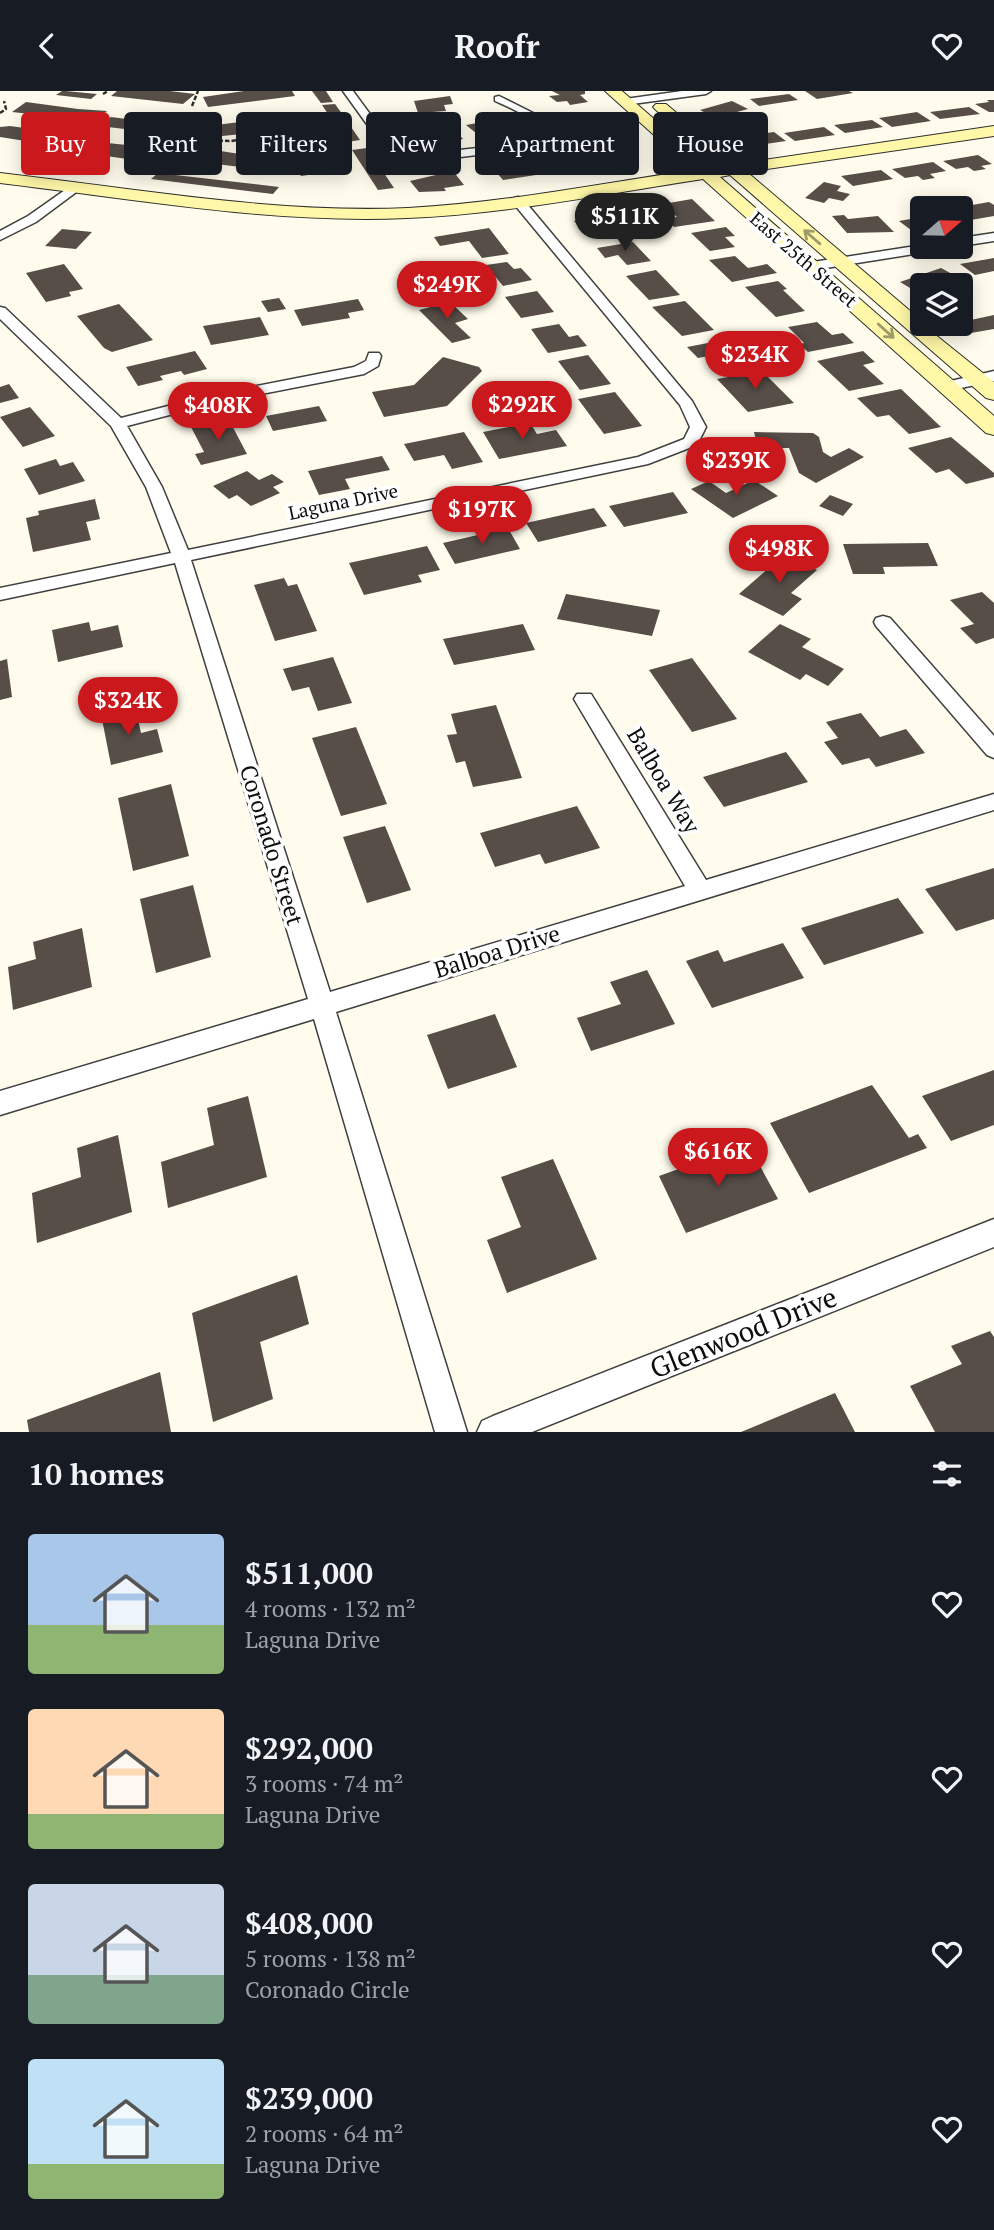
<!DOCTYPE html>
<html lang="en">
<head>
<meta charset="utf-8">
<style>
  body { margin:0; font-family:"PT Serif",serif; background:#242831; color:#f1f3f6; height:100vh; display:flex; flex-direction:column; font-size:26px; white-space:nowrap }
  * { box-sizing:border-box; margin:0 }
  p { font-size:23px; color:#9ea1a6 }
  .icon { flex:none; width:38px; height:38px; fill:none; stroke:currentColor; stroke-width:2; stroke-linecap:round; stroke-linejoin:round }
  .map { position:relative; height:1341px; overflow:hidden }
  .sheet { display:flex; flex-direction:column; background:#171b24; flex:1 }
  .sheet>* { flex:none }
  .top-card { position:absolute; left:21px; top:21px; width:952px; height:63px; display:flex; gap:14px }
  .needle { width:46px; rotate:70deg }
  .fabs { position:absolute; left:910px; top:105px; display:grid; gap:14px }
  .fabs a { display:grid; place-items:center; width:63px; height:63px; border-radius:7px; background:#171b24; box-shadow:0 4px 18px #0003; font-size:35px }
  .price { position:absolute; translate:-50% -60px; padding:0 16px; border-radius:24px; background:#ca181c; color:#fff; font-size:23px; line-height:46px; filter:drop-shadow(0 2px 4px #0008) }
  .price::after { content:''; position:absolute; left:50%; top:42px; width:21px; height:16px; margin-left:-10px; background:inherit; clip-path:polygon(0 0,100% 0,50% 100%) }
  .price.active { background:#222; color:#fff }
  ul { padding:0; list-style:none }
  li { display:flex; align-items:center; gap:21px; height:175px; padding:0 28px }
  li span { display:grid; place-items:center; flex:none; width:196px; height:140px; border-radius:7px; color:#555 }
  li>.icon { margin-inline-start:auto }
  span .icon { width:84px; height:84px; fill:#fffc; stroke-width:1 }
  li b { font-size:30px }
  h2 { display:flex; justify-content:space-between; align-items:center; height:84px; padding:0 28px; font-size:30px }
  .chip { padding:0 24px; border-radius:7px; background:#171b24; box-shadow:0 4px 18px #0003; font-size:24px; line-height:63px }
  .chip.active { background:#ca181c; color:#fff }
  header { display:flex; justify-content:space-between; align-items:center; height:91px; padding:0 28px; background:#171b24; font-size:32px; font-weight:700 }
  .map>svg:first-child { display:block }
</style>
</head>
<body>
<header><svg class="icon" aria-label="back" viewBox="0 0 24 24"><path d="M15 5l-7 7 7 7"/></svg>Roofr<svg class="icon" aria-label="heart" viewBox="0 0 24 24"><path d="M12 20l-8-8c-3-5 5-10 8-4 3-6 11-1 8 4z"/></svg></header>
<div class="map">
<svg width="994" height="1341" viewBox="0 0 994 1341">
  <rect width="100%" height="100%" fill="#fffced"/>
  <path fill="#574e48" d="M62,0H66L97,3L91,8L56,4Z
    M117,0H170L195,3L183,13L111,5Z
    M244,0H292L295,5L208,16L203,6Z
    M312,0H326L333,11L321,12Z
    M552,0H585V3L580,4L588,11L570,14L567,10L557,11L549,5L560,4Z
    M805,0H849L853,2L817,8Z
    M789,3L798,9L759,15L750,8Z
    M450,5L453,13L444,14L446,20L418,22L414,10Z
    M987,9H994V21H989L975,13L989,11Z
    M732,10L748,18L715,27L700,19Z
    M26,11L78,18L107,20L94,30L12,21Z
    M335,13L348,31L334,32L322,14Z
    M969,16L980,23L940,28L930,21Z
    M917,21L931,30L892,36L879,27Z
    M306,23L313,33L252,42L222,45L216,34Z
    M602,24L615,36L590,39L584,33H577L571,28Z
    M440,25L445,28L463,48L429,53L422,44H418L409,35H412L409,31H412L411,29Z
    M111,26L165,33L197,35L185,45L99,35Z
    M500,28L506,35L499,36L503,43L481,46L466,34Z
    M872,29L883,36L845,42L834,34Z
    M349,33L360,49L347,51L335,34Z
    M10,35L39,39L37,40L65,43L51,54L0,46V36Z
    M824,36L835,44L795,50L784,42Z
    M774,41L786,50L746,56L734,47Z
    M68,48L127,54L154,59L141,70L86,62L83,64L53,60Z
    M310,49L319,69L322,68L330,81L301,85L293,73H291L281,52Z
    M589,51L611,54L607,60L614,61L610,66L604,65L598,73L577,70L580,65L568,63L573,57L583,58Z
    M170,56L201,57L260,66L249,77L158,66Z
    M367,57L394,97L378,99L352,59Z
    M978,64L992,73L981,75L986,78L974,80L968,76L956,78L943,70Z
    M933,71L946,80L930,83L935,87L923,89L918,85L905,87L892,78Z
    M506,73L509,76L526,73L536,84L503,89L491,75Z
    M881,79L893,88L853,95L841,85Z
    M453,80L464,94L444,97L446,100L419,101L410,90Z
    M158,82L279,96L273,103L151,88Z
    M824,91L841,95L837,100L850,103L843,110L829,107L824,112L805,107Z
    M692,108L715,130L674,136L666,128L677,126L663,113Z
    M989,111L994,114V125L965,130L961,127V116Z
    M609,124L624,139L596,144L590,137L582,139L574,130Z
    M844,124L848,128L878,125L894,141L847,142L832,125Z
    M922,126V137L911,139L899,130Z
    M726,136L735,145L725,146L735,156L710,160L691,142Z
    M489,137L509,163L482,167L469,150L440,155L434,146Z
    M62,138L92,141L76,158L45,155Z
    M633,151L651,170L627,174L618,164L605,167L597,157Z
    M735,165L748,177L767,173L777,182L732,191L709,169Z
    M994,167V180L975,184L960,173Z
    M507,171L514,178L521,177L532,189L503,195L486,174Z
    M64,173L83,198L69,201L71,205L46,211L26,182Z
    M941,177L963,189L947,194H922V204L900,191Z
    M656,179L680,204L649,209L626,185Z
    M778,190L787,198L783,199L805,220L776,226L745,196Z
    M537,200L554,221L521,227L505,206Z
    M279,207L286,218L268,221L261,210Z
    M358,208L364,219L348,222L350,227L302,235L294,219Z
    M685,210L714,239L682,245L652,216Z
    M450,211L468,228L455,232L471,247L452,252L419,219Z
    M119,213L153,249L112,261L104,257L77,225Z
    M994,224V238L965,243L952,233Z
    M260,226L269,244L211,254L203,235Z
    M817,231L832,244L843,242L854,252L808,261L799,253L804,252L788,236Z
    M559,233L569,246L578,244L587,255L548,262L531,238Z
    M734,247L756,270L726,276L714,264L698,267L687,256Z
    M195,260L207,278L184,284L181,280L160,285L163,289L138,295L126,276Z
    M863,260L875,271L863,274L884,293L849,300L817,270Z
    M588,264L611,293L580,299L558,270Z
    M443,266L479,276L482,280L447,315L384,326L372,301L414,294Z
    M762,280L794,312L748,321L717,288Z
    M9,293L19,307L0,312V296Z
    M901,298L941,336L909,343L889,324L877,326L857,307Z
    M615,301L642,335L604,343L578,308Z
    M319,315L327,330L273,340L266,325Z
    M30,316L55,345L23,356L0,326Z
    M228,327L247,363L201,374L195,363L204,361L191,336Z
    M530,332L537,343L556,339L567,355L499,368L483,341Z
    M464,341L483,371L452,378L444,364L414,370L404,353Z
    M754,341L813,342L819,346L823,361L831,366L849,357L864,366L816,392L799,382L789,357H762L757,353Z
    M951,346L994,382V386L966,393L949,378L936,382L908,357Z
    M382,365L390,379L345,388L350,398L319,404L308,380Z
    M56,368L60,375L73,371L85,390L39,404L24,378Z
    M247,380L259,389L272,383L284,391L273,396L280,402L251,415L237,404L229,408L213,395Z
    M754,389L778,405L733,427L691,398L709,390L726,402Z
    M673,401L688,422L624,436L609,415Z
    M830,404L853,413L843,425L819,415Z
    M95,408L100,428L86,431L91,449L33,461L26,427L39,424L38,420Z
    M594,417L607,435L538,451L526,432Z
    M508,437L520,458L455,473L443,452Z
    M928,452L938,475L883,476L885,483H853L843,453Z
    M427,455L440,479L418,484L422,491L364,504L349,472Z
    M785,463L817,479L791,502L802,508L783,525L739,503Z
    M284,487L288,495L297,493L317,540L275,550L254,494Z
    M982,501L994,512V547L976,553L960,537L974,533L950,509Z
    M566,503L660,519L652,545L557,528Z
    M89,531L91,540L118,534L123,556L58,571L52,539Z
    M523,533L535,559L454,574L443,548Z
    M780,533L811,548L802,556L844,578L828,595L806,583L800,589L748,561Z
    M333,566L352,612L318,620L309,596L292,600L283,578Z
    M692,567L737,628L692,641L649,579Z
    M7,568L12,606L0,609V570Z
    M496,614L522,687L473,696L465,670L456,672L447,644L457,643L451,623Z
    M135,615L141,642L157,638L163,661L111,674L101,623Z
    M861,622L880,646L906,638L925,662L876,676L869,667L842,674L824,651L838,647L826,631Z
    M356,636L387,713L341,725L312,647Z
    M786,661L808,691L724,716L703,686Z
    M171,693L189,765L133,780L118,707Z
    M577,715L600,757L545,773L540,763L495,776L480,742Z
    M385,735L411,799L367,812L343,746Z
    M994,777V828L956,840L925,798Z
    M193,794L211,866L156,882L140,808Z
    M898,807L924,842L824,874L801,837Z
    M82,837L92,896L13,919L8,876L36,868L33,851Z
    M783,852L804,887L712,917L686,870L718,859L724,871Z
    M647,879L675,933L591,960L577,927L621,913L610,891Z
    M495,923L517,976L448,998L427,944Z
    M994,979V1034L951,1050L922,1005Z
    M872,994L909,1047L918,1043L927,1057L809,1102L770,1032Z
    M248,1005L267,1086L168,1117L161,1071L214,1054L207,1017Z
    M118,1044L132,1121L37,1152L32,1102L81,1086L77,1057Z
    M748,1053L778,1108L686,1142L659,1085Z
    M553,1068L597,1168L507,1202L487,1149L521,1136L501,1086Z
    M297,1184L309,1233L260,1251L273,1308L213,1331L192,1222Z
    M990,1240L994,1246V1341H935L910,1295L962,1273L951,1255Z
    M160,1281L171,1341H29L27,1329Z
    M835,1302L855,1341H741Z"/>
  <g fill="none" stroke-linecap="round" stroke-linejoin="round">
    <g stroke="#404040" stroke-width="3">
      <path id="street" d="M343,0H353L400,64L404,65L525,52L537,48L539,44C532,25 513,18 495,10V6L499,5L537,24L551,44L546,52L527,58L403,73L392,68Z
        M682,0H711L706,3L625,14L620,11L625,8Z
        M75,92L81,96L79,99L36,131L0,149V140L28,125Z
        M518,106L522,107L692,310L706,336L697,354L648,373L191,469L330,901L685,795L574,608L577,603H591L706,789L994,703V719L336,921L467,1341H435L314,928L0,1024V1000L308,908L175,472L0,509V497L171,462L146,396L111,335L0,228V216L5,217L121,327L215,303L354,276L366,270L369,262H379L381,265L378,275L364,283L216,312L127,335L162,396L188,459L638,366L684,348L690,336L680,314L514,113V107Z
        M994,142V150L961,155V147Z
        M922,154L940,156L933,160L813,179L806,175L813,171Z
        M994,280V290L947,300L939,295L942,292Z
        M883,525L890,527L994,645V667L987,664L876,535L874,531L876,527Z
        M994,1128V1156L532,1341H477L482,1330L493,1325Z"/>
    </g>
    <g stroke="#2f2f2f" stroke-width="2">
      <path id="secondary" d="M605,0H622L710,77L720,75L656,19L653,16L656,13H666L737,73L994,35V45L747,81L922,230V233L994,291V309L986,307L730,84L720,86L994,325V344L986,342L703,88C605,103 506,123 407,127C272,133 135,108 0,92V82C133,97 274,123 408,117C503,112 598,93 693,79Z"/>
    </g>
    <path stroke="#2f2f2f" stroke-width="2.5" stroke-dasharray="4.5 2" stroke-linecap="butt" d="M103,3L108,0
      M192,15L198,0
      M0,22L6,18L4,10
      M199,49L231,50L310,39
      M53,56L105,23
      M148,70L166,54L210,46L208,34"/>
    <use href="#street" fill="#fff" fill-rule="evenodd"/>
    <use href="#secondary" fill="#fff8a8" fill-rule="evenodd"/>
  </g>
  <defs><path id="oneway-shaft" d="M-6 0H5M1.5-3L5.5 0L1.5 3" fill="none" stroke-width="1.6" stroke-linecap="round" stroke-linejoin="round" transform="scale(1.75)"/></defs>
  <g stroke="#9e9a6a">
    <use href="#oneway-shaft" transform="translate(812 146) rotate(-139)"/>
    <use href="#oneway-shaft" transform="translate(886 240) rotate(42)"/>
  </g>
  <g text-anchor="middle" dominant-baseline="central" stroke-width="7" stroke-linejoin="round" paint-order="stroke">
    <g font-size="19" fill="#0d0d0d" stroke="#fff">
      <text transform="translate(804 168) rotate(41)">East 25th Street</text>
      <text transform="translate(343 410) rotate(-12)">Laguna Drive</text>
    </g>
    <g font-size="23" fill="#0d0d0d" stroke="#fff">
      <text transform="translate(664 689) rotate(59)">Balboa Way</text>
      <text transform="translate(272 754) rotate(73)">Coronado Street</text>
      <text transform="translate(497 860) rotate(-17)">Balboa Drive</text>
    </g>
    <g font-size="28" fill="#0d0d0d" stroke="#fff">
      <text transform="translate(743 1241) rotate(-22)">Glenwood Drive</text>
    </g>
  </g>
</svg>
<div class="fabs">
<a><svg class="needle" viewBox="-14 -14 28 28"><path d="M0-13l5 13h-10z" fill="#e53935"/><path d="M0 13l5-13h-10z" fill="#9ea1a6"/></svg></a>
<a><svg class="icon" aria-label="layers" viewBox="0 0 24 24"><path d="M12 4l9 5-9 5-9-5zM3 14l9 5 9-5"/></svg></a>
</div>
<b class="price active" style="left:625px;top:162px">$511K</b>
<b class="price" style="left:447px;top:230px">$249K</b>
<b class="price" style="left:755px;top:300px">$234K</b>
<b class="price" style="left:522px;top:350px">$292K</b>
<b class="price" style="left:218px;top:351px">$408K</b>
<b class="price" style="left:736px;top:406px">$239K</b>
<b class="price" style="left:482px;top:455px">$197K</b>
<b class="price" style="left:779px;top:494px">$498K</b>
<b class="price" style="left:128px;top:646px">$324K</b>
<b class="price" style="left:718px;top:1097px">$616K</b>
<div class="top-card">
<a class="chip active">Buy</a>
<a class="chip">Rent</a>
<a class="chip">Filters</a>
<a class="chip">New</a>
<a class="chip">Apartment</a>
<a class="chip">House</a>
</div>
</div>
<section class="sheet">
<h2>10 homes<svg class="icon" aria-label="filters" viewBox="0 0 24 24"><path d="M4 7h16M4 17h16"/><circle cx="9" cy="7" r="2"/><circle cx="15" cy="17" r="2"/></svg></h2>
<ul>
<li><span style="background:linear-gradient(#a9c7e8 65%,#8fb573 0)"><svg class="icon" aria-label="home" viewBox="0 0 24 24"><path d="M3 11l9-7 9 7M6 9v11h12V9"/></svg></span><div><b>$511,000</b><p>4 rooms · 132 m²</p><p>Laguna Drive</p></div><svg class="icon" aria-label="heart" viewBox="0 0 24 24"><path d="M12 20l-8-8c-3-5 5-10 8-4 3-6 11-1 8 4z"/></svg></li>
<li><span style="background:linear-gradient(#ffd9b3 75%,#8fb573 0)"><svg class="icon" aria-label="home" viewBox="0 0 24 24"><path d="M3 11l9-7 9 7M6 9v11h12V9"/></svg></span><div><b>$292,000</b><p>3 rooms · 74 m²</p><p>Laguna Drive</p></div><svg class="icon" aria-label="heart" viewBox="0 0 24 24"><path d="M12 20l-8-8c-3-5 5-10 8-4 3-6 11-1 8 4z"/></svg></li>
<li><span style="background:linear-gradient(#c9d6e8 65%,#7fa58c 0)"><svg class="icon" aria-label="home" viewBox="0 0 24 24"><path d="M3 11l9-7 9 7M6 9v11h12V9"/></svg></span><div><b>$408,000</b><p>5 rooms · 138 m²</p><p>Coronado Circle</p></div><svg class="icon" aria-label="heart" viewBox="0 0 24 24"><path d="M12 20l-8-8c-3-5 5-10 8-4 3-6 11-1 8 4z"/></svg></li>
<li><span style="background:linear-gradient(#bfe0f5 75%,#8fb573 0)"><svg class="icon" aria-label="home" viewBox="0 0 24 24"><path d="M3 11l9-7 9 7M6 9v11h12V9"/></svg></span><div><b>$239,000</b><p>2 rooms · 64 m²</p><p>Laguna Drive</p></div><svg class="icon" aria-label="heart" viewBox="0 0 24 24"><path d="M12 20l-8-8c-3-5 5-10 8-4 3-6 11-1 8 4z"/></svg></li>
</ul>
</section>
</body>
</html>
